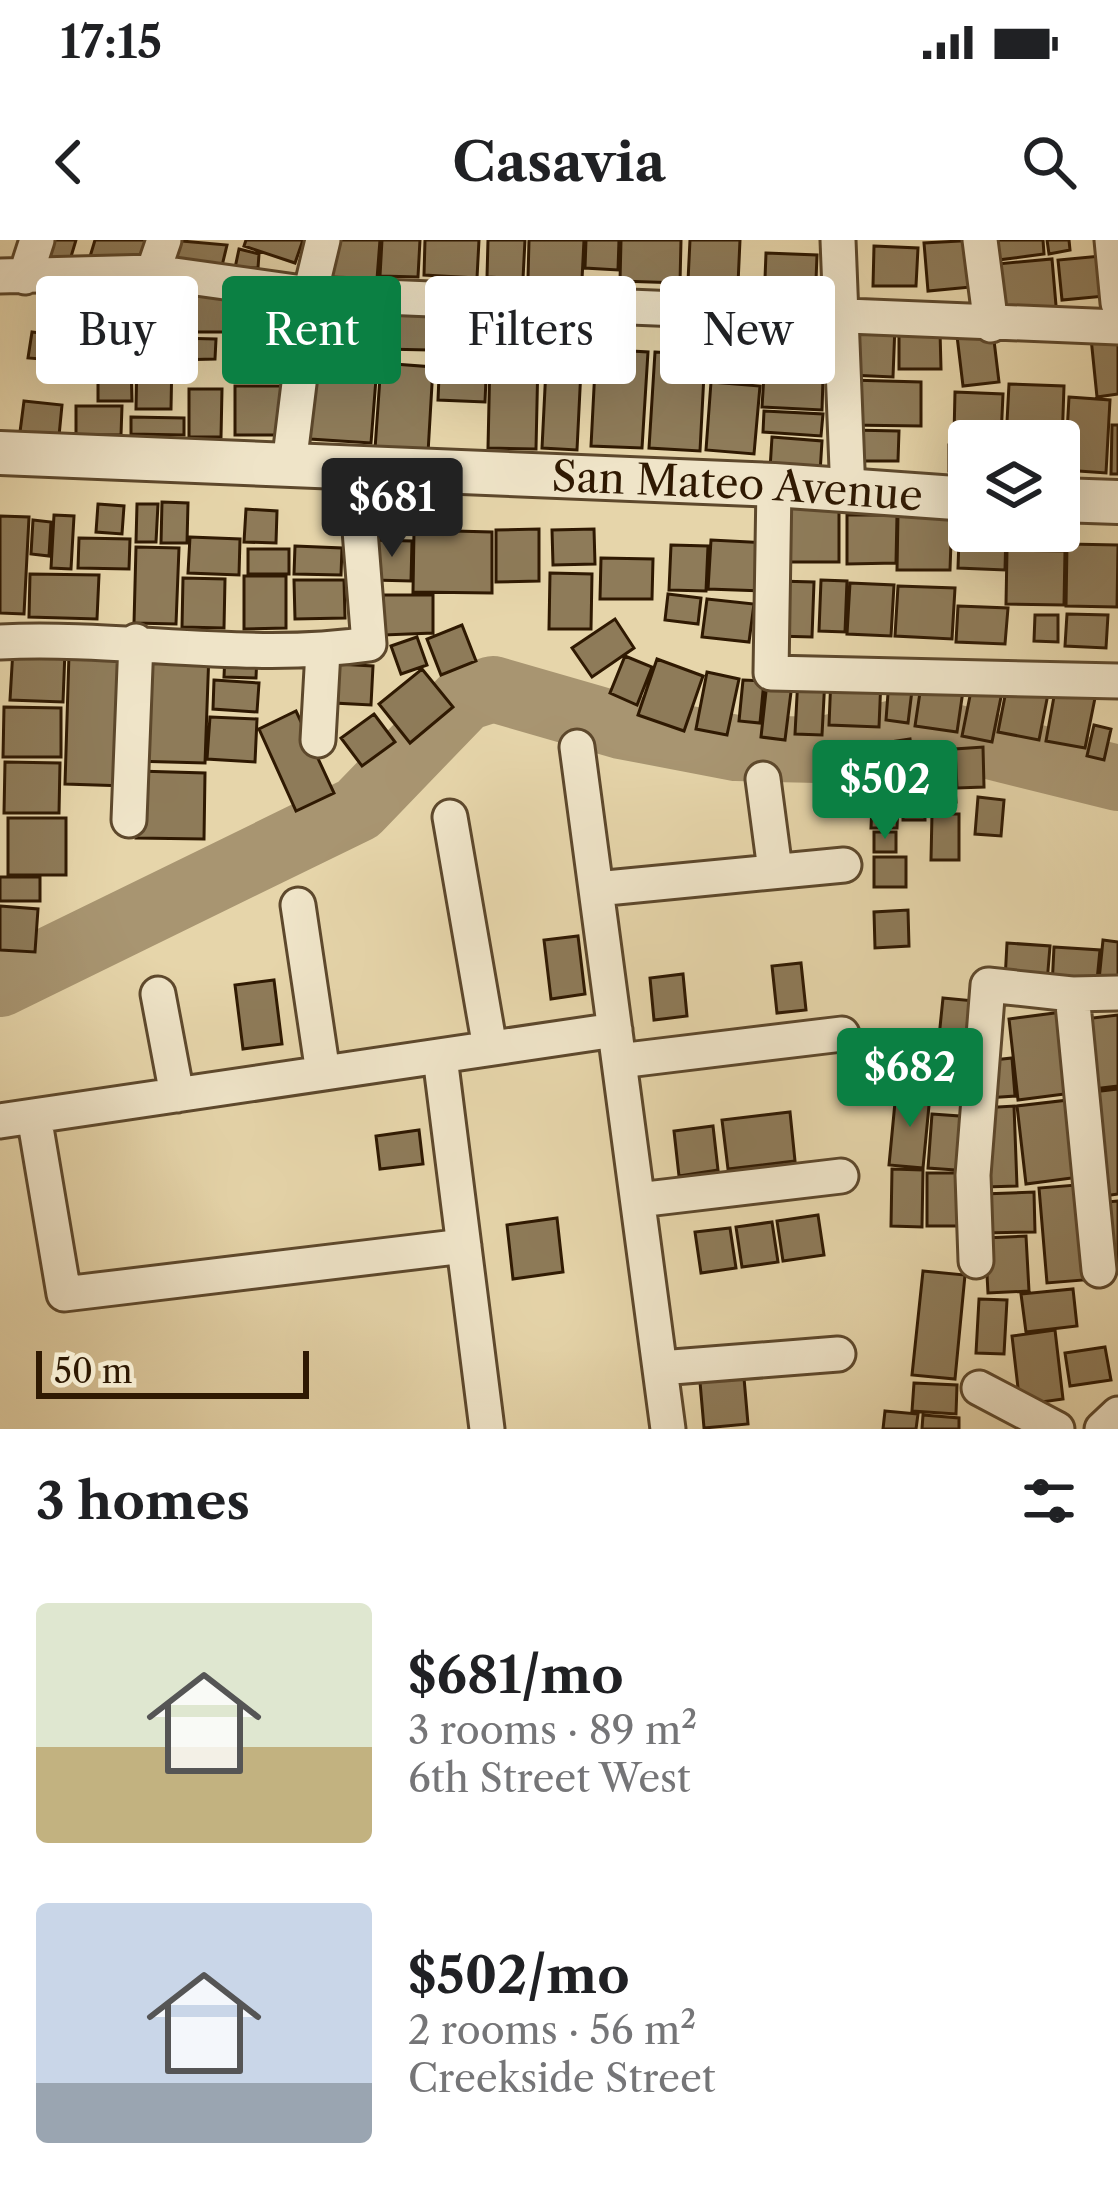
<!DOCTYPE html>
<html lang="en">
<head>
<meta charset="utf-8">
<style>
  body { margin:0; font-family:"Libre Caslon Text",serif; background:#f6f6f6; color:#202124; height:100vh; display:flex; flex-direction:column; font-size:45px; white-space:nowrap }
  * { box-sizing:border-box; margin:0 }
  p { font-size:39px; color:#757577 }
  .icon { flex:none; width:66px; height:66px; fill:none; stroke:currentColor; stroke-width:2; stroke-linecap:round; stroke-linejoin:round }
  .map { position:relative; height:1189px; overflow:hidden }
  .side { display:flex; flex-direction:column; background:#fff; flex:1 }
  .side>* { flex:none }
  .guide { position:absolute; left:36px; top:36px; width:1047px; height:108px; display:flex; gap:24px }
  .controls { position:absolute; left:948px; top:180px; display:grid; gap:24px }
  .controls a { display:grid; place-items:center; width:132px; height:132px; border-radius:12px; background:#fff; box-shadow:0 12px 48px #0002; font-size:60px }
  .scale { position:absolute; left:36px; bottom:30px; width:273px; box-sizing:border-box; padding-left:12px; border:6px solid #2f1902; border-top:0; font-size:33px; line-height:42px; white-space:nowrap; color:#2f1902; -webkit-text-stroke:9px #efe4c8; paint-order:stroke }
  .price { position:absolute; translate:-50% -102px; padding:0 27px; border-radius:12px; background:#0b8043; color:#fff; font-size:39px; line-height:78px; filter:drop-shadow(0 3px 6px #0008) }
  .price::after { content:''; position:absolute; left:50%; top:72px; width:36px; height:27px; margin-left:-18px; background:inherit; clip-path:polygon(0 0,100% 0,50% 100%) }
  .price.active { background:#222; color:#fff }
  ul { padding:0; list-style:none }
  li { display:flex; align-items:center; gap:36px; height:300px; padding:0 36px }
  li span { display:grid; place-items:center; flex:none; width:336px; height:240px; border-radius:12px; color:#555 }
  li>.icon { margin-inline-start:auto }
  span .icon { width:144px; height:144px; fill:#fffc; stroke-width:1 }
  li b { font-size:51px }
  h2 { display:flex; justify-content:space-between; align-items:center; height:144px; padding:0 36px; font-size:51px }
  .chip { padding:0 42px; border-radius:12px; background:#fff; box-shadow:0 12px 48px #0002; font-size:42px; line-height:108px }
  .chip.active { background:#0b8043; color:#fff }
  .status { display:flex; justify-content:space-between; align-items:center; height:84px; padding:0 60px; background:#fff; direction:ltr }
  .status svg { height:33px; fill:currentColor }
  header { display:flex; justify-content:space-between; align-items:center; height:156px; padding:0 36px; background:#fff; font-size:54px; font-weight:800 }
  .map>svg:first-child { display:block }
</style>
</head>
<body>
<div class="status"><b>17:15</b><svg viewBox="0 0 49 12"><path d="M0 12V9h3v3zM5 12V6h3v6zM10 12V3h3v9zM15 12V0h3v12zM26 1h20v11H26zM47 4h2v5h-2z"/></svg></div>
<header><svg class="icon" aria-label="back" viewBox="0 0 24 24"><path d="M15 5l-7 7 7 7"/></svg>Casavia<svg class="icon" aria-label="search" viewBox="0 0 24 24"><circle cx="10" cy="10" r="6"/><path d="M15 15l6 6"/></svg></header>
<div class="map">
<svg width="1118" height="1189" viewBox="0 0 1118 1189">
  <rect width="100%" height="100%" fill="#e6d5aa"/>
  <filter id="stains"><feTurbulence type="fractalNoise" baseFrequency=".00167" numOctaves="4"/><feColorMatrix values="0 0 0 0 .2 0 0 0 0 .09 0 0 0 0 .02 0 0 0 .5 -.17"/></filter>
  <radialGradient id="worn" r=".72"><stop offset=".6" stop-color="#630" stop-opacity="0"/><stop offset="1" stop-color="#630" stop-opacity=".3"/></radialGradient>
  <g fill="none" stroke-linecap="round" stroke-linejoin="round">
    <path stroke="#a89571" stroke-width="66" d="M0,744L358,569L465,458L493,449L621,486L736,508L819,510L917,488L1118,538"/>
  </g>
  <path fill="#8e7b59" stroke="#2f1902" stroke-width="3" d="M40,0H76L67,30L34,21Z
    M95,0H163L152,30H86Z
    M170,0L227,5L221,30L161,31Z
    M246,0H303L295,23L244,6Z
    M327,0H380L377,39L326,37Z
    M382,0H420L418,37L380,36Z
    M425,0H479L477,38L424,35Z
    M488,0H525L523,39L487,37Z
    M529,0H584L582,40L528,38Z
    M586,0H619L618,30L585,28Z
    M621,0H681L680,43L620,41Z
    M690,0H740L738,44L688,41Z
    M978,0L982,46L928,51L924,3Z
    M995,0H1043L1044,14L998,20Z
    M1047,0H1069L1070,10L1049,14Z
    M874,6L918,8L916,46H873Z
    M239,9L259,14L258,28H235Z
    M766,13L817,15L815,66L764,64Z
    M1112,15L1116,55L1062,60L1058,20Z
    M1052,19L1057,77L1003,82L997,24Z
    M92,52L144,58L138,107L85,101Z
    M183,56H263V92H183Z
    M148,59H172L171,100H147Z
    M316,60L379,64L377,91L315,88Z
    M385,64L430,66L429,110L383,109Z
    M442,67L489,68L485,162L438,160Z
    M547,73L594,75L592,120L544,118Z
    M851,83L895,85L893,137L850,135Z
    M899,91H940L941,129H899Z
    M32,92L56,95L53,120L28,118Z
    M993,92L999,142L963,146L957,96Z
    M1118,95V154L1097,157L1091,98Z
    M317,96L379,100L371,203L310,199Z
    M175,98L216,99L215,119L175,120Z
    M235,98L268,109L263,131L225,129Z
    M596,109L648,112L642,208L591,206Z
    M655,112L705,115L700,211L649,208Z
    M137,116H172L171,169H136Z
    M490,117L538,118L536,209L488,208Z
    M381,123L433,127L428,213L375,209Z
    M98,124H131L132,161H98Z
    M546,128L581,129L577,210L542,208Z
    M764,135L823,139L822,170L762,167Z
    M849,140L921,142V186L848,185Z
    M711,142L760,146L754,214L706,210Z
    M1009,144L1064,146L1062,204L1006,201Z
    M235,146H291L290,195H235Z
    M189,149H222L221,197H189Z
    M955,152L1003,154L1001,198L954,196Z
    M1069,157L1110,160L1106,233L1065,230Z
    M24,161L62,165L59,196L20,192Z
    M76,166H122L121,195H76Z
    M764,171L823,174L821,196L763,192Z
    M131,177L184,178V195L131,194Z
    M1112,185H1118V234H1111Z
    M850,190L899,191L898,221H850Z
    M772,197L822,201L820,233L770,229Z
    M949,205H969V231H949Z
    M162,262L188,263L187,303H161Z
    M98,264L124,266L122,294L96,292Z
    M137,264H158L156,302H136Z
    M784,266L839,267V322H783Z
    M246,269L277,271L276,303L244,302Z
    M960,271H969V291H1006L1005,330L958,328Z
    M898,273L952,274L950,330H897Z
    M54,275L74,276L71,329L51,328Z
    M847,275H897L896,323L847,324Z
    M0,276L29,277L24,374L0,373Z
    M33,280L51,282L49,316L31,314Z
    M539,289V341L496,342V290Z
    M594,289L595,324L553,325L552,290Z
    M414,290L492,292V353L413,352Z
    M1016,291H1036L1035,309L1015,308Z
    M190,297L240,299L239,335L188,333Z
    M79,298L130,299L129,329L78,328Z
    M374,300L412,301L411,341L373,340Z
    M711,300L769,303L766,351L708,349Z
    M1067,304L1118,305L1117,367L1066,366Z
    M671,305L708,306L706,351L669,350Z
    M295,306L342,308L341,335L294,334Z
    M136,307L179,308L176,384L134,383Z
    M248,309H289V334H248Z
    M1007,310L1065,311L1064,365L1006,364Z
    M601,318L653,319L652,359H600Z
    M550,333L592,334L591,389H549Z
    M30,334L99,335L97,379L29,377Z
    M244,336H286V388L244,389Z
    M183,338L225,339L224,388L182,387Z
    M294,340H344L345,378L295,379Z
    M821,340L847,341L845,392L819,391Z
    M777,341L814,342L812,397L776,396Z
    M850,343L894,345L891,396L847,394Z
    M898,346L955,348L952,399L895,396Z
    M668,354L701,358L698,384L665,380Z
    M383,355H433V393L384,395Z
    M707,359L754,364L749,402L702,397Z
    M958,366L1008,368L1005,404L956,402Z
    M1067,374L1108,375L1106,408L1065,406Z
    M1035,375H1058V402L1034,401Z
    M615,379L634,408L592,437L572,408Z
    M462,385L476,421L441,435L427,399Z
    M417,397L427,425L401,434L391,406Z
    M13,409L65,411L63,462L10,460Z
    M136,410L209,412L205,523L132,521Z
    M69,414L131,417L126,546L65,544Z
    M225,414L257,415L256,438L224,437Z
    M625,416L652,427L637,465L610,453Z
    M657,419L703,436L684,491L638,475Z
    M337,424L373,426L371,465L334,463Z
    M422,429L453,467L410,503L379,464Z
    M707,432L739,439L727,495L696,489Z
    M768,433L793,436L785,500L761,497Z
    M831,436L881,439L879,487L829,485Z
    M798,437L825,438L822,495L795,494Z
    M922,439L964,444L957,492L915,486Z
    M214,440L259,443L257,472L213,469Z
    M743,440L764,441L760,483L739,481Z
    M889,440L913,442L908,483L886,480Z
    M973,441L1003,447L992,502L962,496Z
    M1007,446L1048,454L1039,500L998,492Z
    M1055,451L1095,458L1085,508L1046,501Z
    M4,467L61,468V517H3Z
    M296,471L334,553L296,571L259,489Z
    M374,474L395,502L362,526L341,498Z
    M210,477L257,479L255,522L207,519Z
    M1094,485L1111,489L1104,520L1087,516Z
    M910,499L914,532L881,536L877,504Z
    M983,507L984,547L957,548L955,509Z
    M5,522L60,523L59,573H4Z
    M137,531L205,533L204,599L136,598Z
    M873,541L899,542L897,588H871Z
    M903,544H925V580H903Z
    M955,549L956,562L930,563L929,550Z
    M978,557L1004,560L1001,596L975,594Z
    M932,574H959V620H931Z
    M8,578H66V635H8Z
    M874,592H896V612H874Z
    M874,617H906V647H874Z
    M0,637H40V661H0Z
    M0,666L38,669L35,712L0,710Z
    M908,670L909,706L875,708L874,672Z
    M578,696L585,754L551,759L544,700Z
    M1103,700L1118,702V742L1099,740Z
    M1007,703L1050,706L1047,743L1005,740Z
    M1054,707L1100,710L1096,751L1052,747Z
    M801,723L806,770L777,773L772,726Z
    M683,734L687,776L654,780L650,738Z
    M274,740L282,804L243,809L235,745Z
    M943,758L975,761L971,800L939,797Z
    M1070,771L1080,852L1018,860L1009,779Z
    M1118,775V846L1085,850L1076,780Z
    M936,805L972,806L971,847L934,845Z
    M1012,818L1015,856L987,858L984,821Z
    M1118,849V954L1097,957L1084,853Z
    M896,852L930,855L923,928L889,925Z
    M1077,859L1087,936L1026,944L1017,866Z
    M1014,866L1017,946L985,947L982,868Z
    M790,872L795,921L728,929L722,880Z
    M932,874L973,877L969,931L928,928Z
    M713,886L718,930L679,936L674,891Z
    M419,890L423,924L380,929L376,896Z
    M892,929L923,930L922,987L891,986Z
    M927,933H970V986H927Z
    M1088,944L1096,1039L1047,1043L1039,948Z
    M1034,952L1035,992L984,993L983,954Z
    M1118,961V1032L1105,1034L1096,963Z
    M818,975L824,1015L783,1021L777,981Z
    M557,978L563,1032L513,1039L507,985Z
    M772,982L778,1022L742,1027L736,987Z
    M730,988L736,1028L701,1033L695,992Z
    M1026,996L1029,1051L988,1053L985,998Z
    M923,1031L965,1035L955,1139L912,1135Z
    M1073,1049L1077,1086L1026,1092L1021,1054Z
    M979,1059L1007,1060L1004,1114L976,1113Z
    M1055,1090L1063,1159L1020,1165L1012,1096Z
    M1105,1107L1111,1140L1070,1146L1065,1113Z
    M744,1138L748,1184L704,1188L700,1142Z
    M914,1143L957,1145L956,1174L912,1171Z
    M885,1171L918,1174L916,1189H883Z
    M923,1175L959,1178V1189H922Z"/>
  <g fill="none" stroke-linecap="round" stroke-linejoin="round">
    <g stroke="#5d482c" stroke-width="39">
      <path id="minor" d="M838,0L848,254
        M980,0L991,85
        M1112,0L1118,63
        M153,32L164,0
        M0,36L153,32L310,54L1118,87
        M25,37L37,0
        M289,225L310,54L323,0
        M774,245L771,433L1118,441
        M0,402C122,396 248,422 369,404L355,227
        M318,500L323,411
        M577,507L668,1189
        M763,539L775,630
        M450,577L490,808
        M129,580L136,401
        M596,649L844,625
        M298,665L323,833
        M158,754L177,855
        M1072,754L1099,1030
        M440,817L487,1189
        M619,821L842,794
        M34,876L64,1054L464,1006
        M0,881L615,790
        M638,960L841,936
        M976,1021L973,935L988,745L1072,754L1118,753
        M660,1128L838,1114
        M979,1148L1057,1189
        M1102,1189L1118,1174"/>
    </g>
    <g stroke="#5d482c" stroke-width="48">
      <g id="tertiary">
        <path id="s1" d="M0,213L774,245L969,259"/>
        <path d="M1059,260L1118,262"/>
      </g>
    </g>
    <use href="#minor" stroke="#efe4c8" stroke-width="33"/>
    <use href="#tertiary" stroke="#efe4c8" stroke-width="42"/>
  </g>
  <g text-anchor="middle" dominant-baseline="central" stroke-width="12" stroke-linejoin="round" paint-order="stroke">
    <g font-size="42" fill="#2f1902" stroke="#efe4c8">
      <text stroke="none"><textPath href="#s1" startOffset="738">San Mateo Avenue</textPath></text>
    </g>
  </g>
  <rect width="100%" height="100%" filter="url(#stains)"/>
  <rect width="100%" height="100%" fill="url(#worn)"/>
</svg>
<div class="controls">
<a><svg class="icon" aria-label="layers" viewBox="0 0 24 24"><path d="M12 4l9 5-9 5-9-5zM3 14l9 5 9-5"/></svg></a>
</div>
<div class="scale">50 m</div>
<b class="price active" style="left:392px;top:320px">$681</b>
<b class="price" style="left:885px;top:602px">$502</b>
<b class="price" style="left:910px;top:890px">$682</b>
<div class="guide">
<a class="chip">Buy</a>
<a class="chip active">Rent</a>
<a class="chip">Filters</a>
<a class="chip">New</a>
</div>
</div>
<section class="side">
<h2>3 homes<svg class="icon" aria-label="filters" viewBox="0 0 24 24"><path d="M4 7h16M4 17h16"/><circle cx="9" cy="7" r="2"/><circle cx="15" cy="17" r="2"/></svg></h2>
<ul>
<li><span style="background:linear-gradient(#dfe7d0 60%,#c2b280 0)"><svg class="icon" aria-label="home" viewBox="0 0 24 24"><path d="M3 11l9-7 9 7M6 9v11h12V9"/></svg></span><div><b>$681/mo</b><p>3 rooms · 89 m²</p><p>6th Street West</p></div></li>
<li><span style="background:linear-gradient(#c9d6e8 75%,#9aa5b1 0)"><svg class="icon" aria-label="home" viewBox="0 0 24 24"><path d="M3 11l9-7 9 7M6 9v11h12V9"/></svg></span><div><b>$502/mo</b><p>2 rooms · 56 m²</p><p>Creekside Street</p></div></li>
</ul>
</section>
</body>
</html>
